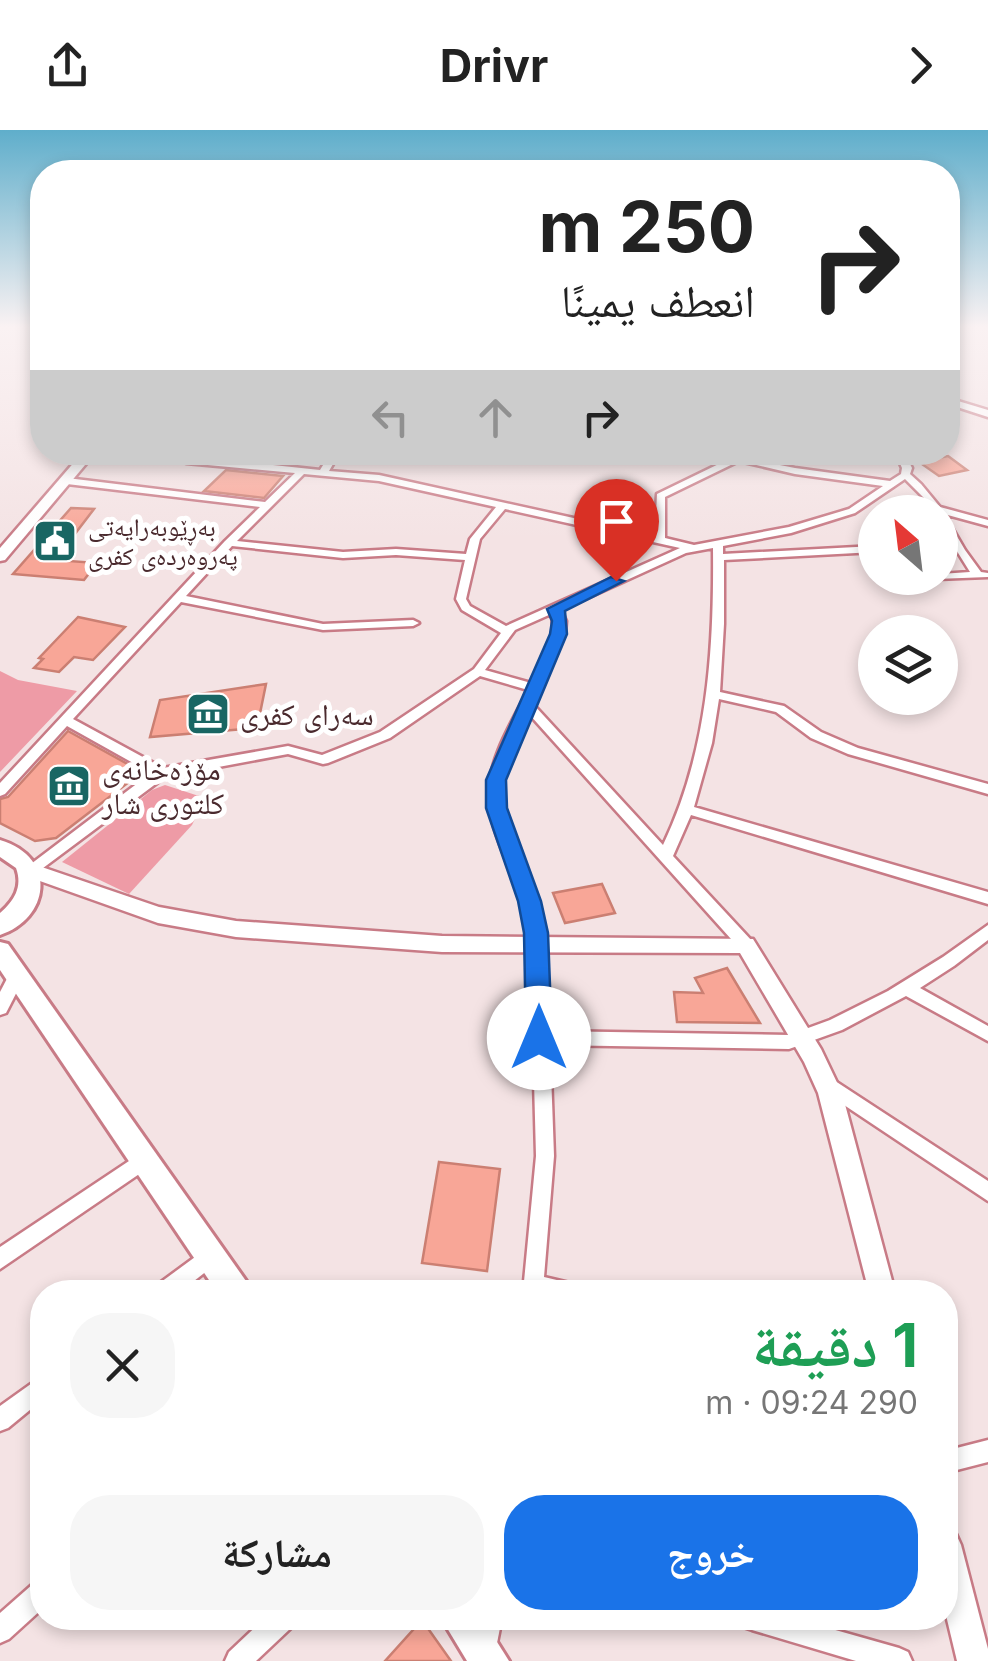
<!DOCTYPE html>
<html lang="ar">
<meta charset="utf-8">
<style>
body{margin:0;font-family:Inter,"Noto Naskh Arabic",sans-serif;background:#f6f6f6;color:#222;direction:rtl;height:100vh;display:flex;flex-direction:column;font-size:38px;white-space:nowrap}
*{box-sizing:border-box;margin:0}
p{font-size:32px;color:#767676}
.icon{flex:none;width:55px;height:55px;fill:none;stroke:currentColor;stroke-width:2;stroke-linecap:round;stroke-linejoin:round}
.map{position:relative;flex:1;overflow:hidden;direction:ltr}
.details{position:absolute;left:30px;top:1150px;width:928px;height:350px;display:flex;flex-direction:column;background:#fff;border-radius:40px;box-shadow:0 5px 15px #0003;direction:rtl}
.details>*{flex:none}
.top-card{position:absolute;left:30px;top:30px;width:930px;height:305px;border-radius:40px;box-shadow:0 5px 15px #0003;direction:rtl;background:#fff;color:#222;overflow:hidden}
.needle{width:65px;rotate:332deg}
.controls{position:absolute;left:858px;top:365px;display:grid;gap:20px}
.controls a{display:grid;place-items:center;width:100px;height:100px;border-radius:50%;background:#fff;box-shadow:0 5px 15px #0003;font-size:50px}
.pin{position:absolute;display:grid;place-items:center;width:85px;height:85px;color:#fff;margin:-102px -42px;border-radius:50% 50% 50% 0;rotate:-45deg;box-shadow:0 0 10px #0007}
.pin .icon{rotate:45deg}
.me{position:absolute;width:110px;margin:-55px;rotate:0deg;stroke-linejoin:round;filter:drop-shadow(0 0 8px #0008)}
.turn{display:flex;align-items:center;gap:35px;height:210px;padding:0 40px;font-size:45px}
.turn .icon{width:130px;height:130px;stroke-width:2.5}
.turn b{display:block;font-size:70px;line-height:85px}
.lanes{display:flex;align-items:center;height:95px;padding:0 40px;background:#0003;justify-content:center;gap:50px;direction:ltr}
.lanes .off{opacity:.35}
.round{display:grid;place-items:center;flex:none;width:105px;height:105px;border-radius:40px;background:#f6f6f6}
.overview{display:flex;align-items:center;justify-content:space-between;height:170px;padding:0 40px}
h1{font-size:60px;font-weight:700;line-height:75px;color:#1e9e55}
.action{display:flex;gap:20px;margin-top:auto;padding:20px 40px}
.action a{flex:1;height:115px;border-radius:40px;background:#1a73e8;color:#fff;font-size:40px;font-weight:700;line-height:115px;text-align:center}
.action a+a{background:#f6f6f6;color:#222}
header{display:flex;justify-content:space-between;align-items:center;height:130px;padding:0 40px;background:#fff;font-size:45px;font-weight:700}
.map>svg:first-child{display:block}
.green{fill:#ee9ba6}
.building{fill:#f8a697;stroke:#cb7f72;stroke-width:2.5}
.lines{fill:none;stroke-linecap:round;stroke-linejoin:round}
.minor-casing{stroke:#c87b86;stroke-width:5}
.tertiary-casing{stroke:#c87b86;stroke-width:5}
.secondary-casing{stroke:#c87b86;stroke-width:6}
.minor{fill:#fff;fill-rule:evenodd}
.tertiary{fill:#fff;fill-rule:evenodd}
.secondary{fill:#fff;fill-rule:evenodd}
.route{fill:#1a73e8;stroke:#114b97;stroke-width:2.5}
.labels{text-anchor:middle;dominant-baseline:central;stroke-width:10;stroke-linejoin:round;paint-order:stroke}
.far-poi-label{font-size:25px;fill:#4a2a2e;stroke:#fff;text-anchor:start}
.poi-label{font-size:30px;fill:#4a2a2e;stroke:#fff;text-anchor:start}
</style>
<header><svg class="icon" aria-label="forward" viewBox="0 0 24 24"><path d="M9 5l7 7-7 7"/></svg>Drivr<svg class="icon" aria-label="share" viewBox="0 0 24 24"><path d="M12 15V3M7 8l5-5 5 5M5 13v7h14v-7"/></svg></header>
<div class="map">
<svg width="988" height="1531" viewBox="0 0 988 1531">
<rect width="100%" height="100%" fill="#f4e3e4"/>
<g class="green">
<polygon points="0,541 18,550 77,561 0,642"/>
<polygon points="165,655 205,668 192,695 129,764 62,732 152,660"/>
</g>
<g class="building">
<polygon points="948,326 967,340 939,346 919,332"/>
<polygon points="226,340 283,346 264,368 204,361"/>
<polygon points="634,377 646,393 625,396 606,391 599,381"/>
<polygon points="71,378 94,379 55,430 97,433 84,450 13,444"/>
<polygon points="78,487 125,497 93,530 74,527 59,542 34,538 43,529 39,528"/>
<polygon points="266,554 257,598 150,607 160,570"/>
<polygon points="68,601 142,642 56,708 35,711 0,693 0,669 8,667"/>
<polygon points="602,754 615,783 565,793 553,763"/>
<polygon points="727,838 760,893 677,892 674,862 703,863 695,848"/>
<polygon points="439,1032 500,1039 487,1141 422,1133"/>
<polygon points="422,1490 451,1531 385,1531"/>
</g>
<g class="lines">
<defs>
<g id="minor">
<path d="M153,322L320,340L331,322H340L329,341L379,345L655,406L657,364L729,329V325L795,338L890,351L901,344L902,338L895,322H904L912,338L910,344L921,354L940,377L988,390V396L944,384L965,420L981,442L988,443V447L936,449L935,448H940V444L970,442L940,394V382H934L925,369L905,349L855,383L791,403L723,416V424L875,416V422L724,430V494L720,562L784,576L821,602L858,618L988,654V664L848,624L811,608L776,582L719,569L712,613L694,677L988,762V774L691,685L673,726L752,811L754,815L752,819H740L529,584C518,609 500,637 502,665C504,701 526,735 536,769C549,812 548,857 549,901L789,905L830,890L888,861L943,827L988,795V810L954,836L920,858L988,896V911L906,866L842,900L789,919L550,915L554,1026L544,1147L578,1155L581,1162H523L536,1026L533,913L531,908L533,904C531,860 533,815 522,772C512,737 487,698 489,661C490,626 513,591 528,560L480,546L390,608L328,633L323,634L288,624L165,647L35,744L30,745L23,740L151,643L67,596L5,664L0,666V653L225,411L260,377L67,354L62,351L67,348L265,372L295,343L186,333ZM739,331L795,344L883,356L849,379L789,397L694,415L665,408V367ZM304,344L379,351L496,377L470,409L466,424L396,419L343,422L237,411ZM505,379L680,418L506,496L470,476L466,469L480,409ZM232,416L343,428L396,425L465,430L456,469L462,480L501,503L474,539L380,602L322,625L288,616L163,638L73,589L181,472L323,500L413,496L419,493L413,490L323,494L186,466ZM713,418C714,520 708,621 663,715L533,574L565,504L566,491L561,480L686,423ZM551,484C559,507 540,532 531,553L485,540L515,500Z"/>
<polygon points="17,839 23,841 25,846 6,883 0,885 0,862 11,841"/>
<polygon points="829,947 988,1051 988,1071 823,961 820,955 823,949"/>
<polygon points="144,1021 151,1024 153,1030 151,1036 0,1139 0,1117"/>
<polygon points="210,1116 217,1119 220,1126 217,1133 180,1162 154,1162 157,1155"/>
<polygon points="42,1246 42,1270 8,1298 0,1301 0,1276"/>
<polygon points="988,1310 988,1332 945,1343 945,1321"/>
<polygon points="42,1451 42,1479 9,1509 0,1513 0,1483 33,1454"/>
<polygon points="265,1488 295,1488 292,1497 256,1531 225,1531 229,1522"/>
<polygon points="478,1488 502,1488 495,1523 486,1527 477,1523 473,1514"/>
<polygon points="740,1488 793,1488 899,1518 908,1522 912,1531 856,1531 752,1500 743,1497"/>
</g>
<g id="tertiary">
<polygon points="948,268 988,280 988,287 948,274"/>
<polygon points="83,322 96,322 5,430 0,431 0,418"/>
<polygon points="30,733 159,777 236,791 442,806 753,809 821,919 842,963 895,1162 869,1162 818,963 804,932 740,823 442,822 236,807 158,793 23,745 20,740 23,735"/>
<polygon points="945,1399 956,1404 961,1415 988,1519 988,1531 957,1531 945,1481"/>
</g>
<g id="secondary">
<path d="M0,710C59,728 49,789 0,805V783C14,771 23,757 16,738L0,727Z"/>
<polygon points="0,812 8,814 246,1151 250,1162 217,1162 0,840"/>
<polygon points="441,1488 482,1488 509,1531 467,1531"/>
</g>
</defs>
<use href="#minor" class="minor-casing"/>
<use href="#tertiary" class="tertiary-casing"/>
<use href="#secondary" class="secondary-casing"/>
<use href="#minor" class="minor"/>
<use href="#tertiary" class="tertiary"/>
<use href="#secondary" class="secondary"/>
</g>
<linearGradient id="sky" x2="0" y2="1"><stop stop-color="#5faecb"/><stop offset="0.48" stop-color="#faf2f3"/><stop offset="1" stop-color="#faf2f3" stop-opacity="0"/></linearGradient>
<rect width="988" height="410" fill="url(#sky)"/>
<polygon class="route" points="611,447 624,451 565,481 567,504 506,650 507,678 541,771 548,803 552,908 548,916 539,919 530,916 526,908 524,803 518,771 486,678 486,650 550,504 552,491 547,479"/>
<defs>
<symbol id="civic-square" viewBox="-11 -11 22 22"><rect x="-9" y="-9" width="18" height="18" rx="4" fill="#196663" stroke="#fff"/><path d="M-.6-6.5H3V-4.5H.6V-3L4-1V1h2V6H-6V1h2V-1L-.6-3ZM-1.2 2.5V6h2.4V2.5Z" fill="#fff"/></symbol>
<symbol id="museum-square" viewBox="-11 -11 22 22"><rect x="-9" y="-9" width="18" height="18" rx="4" fill="#196663" stroke="#fff"/><path d="M0-6L6-3V-2H-6V-3ZM-5-1h2V3h-2ZM-1-1h2V3h-2ZM3-1h2V3H3ZM-6 4H6V6H-6Z" fill="#fff"/></symbol>
</defs>
<g fill-rule="evenodd">
<use href="#civic-square" x="30" y="386" width="50" height="50"/>
<use href="#museum-square" x="183" y="559" width="50" height="50"/>
<use href="#museum-square" x="44" y="631" width="50" height="50"/>
</g>
<g class="labels">
<g class="far-poi-label">
<text x="88" y="397">بەڕێوبەرایەتی<tspan x="88" dy="29">پەروەردەی کفری</tspan></text>
</g>
<g class="poi-label">
<text x="240" y="584">سەرای کفری</text>
<text x="102" y="639">مۆزەخانەی<tspan x="102" dy="34">کلتوری شار</tspan></text>
</g>
</g>
</svg>
<div class="controls">
<a><svg class="needle" viewBox="-14 -14 28 28"><path d="M0-13l5 13h-10z" fill="#e53935"/><path d="M0 13l5-13h-10z" fill="#767676"/></svg></a>
<a><svg class="icon" aria-label="layers" viewBox="0 0 24 24"><path d="M12 4l9 5-9 5-9-5zM3 14l9 5 9-5"/></svg></a>
</div>
<div class="pin" style="left:616px;top:451px;background:#d93025"><svg class="icon" aria-label="arrive" viewBox="0 0 24 24"><path d="M6 21V4h12l-3 4 3 4H6"/></svg></div>
<svg class="me" style="left:539px;top:908px" viewBox="-20 -20 40 40"><circle r="19" fill="#fff"/><path d="M0-13L10 11 0 6-10 11z" fill="#1a73e8"/></svg>
<div class="top-card">
<div class="turn"><svg class="icon" aria-label="right" viewBox="0 0 24 24"><path d="M7 20v-9h11M14 6l5 5-5 5"/></svg><div><b>250 m</b>انعطف يمينًا</div></div>
<div class="lanes"><svg class="icon off" aria-label="left" viewBox="0 0 24 24"><path d="M17 20v-9H6M10 6l-5 5 5 5"/></svg><svg class="icon off" aria-label="ahead" viewBox="0 0 24 24"><path d="M12 20V5M6 11l6-6 6 6"/></svg><svg class="icon" aria-label="right" viewBox="0 0 24 24"><path d="M7 20v-9h11M14 6l5 5-5 5"/></svg></div>
</div>
<section class="details">
<div class="overview"><div><h1>1 دقيقة</h1><p>290 m · 09:24</p></div><a class="round"><svg class="icon" aria-label="close" viewBox="0 0 24 24"><path d="M6 6l12 12M18 6L6 18"/></svg></a></div>
<div class="action"><a>خروج</a><a>مشاركة</a></div>
</section>
</div>
